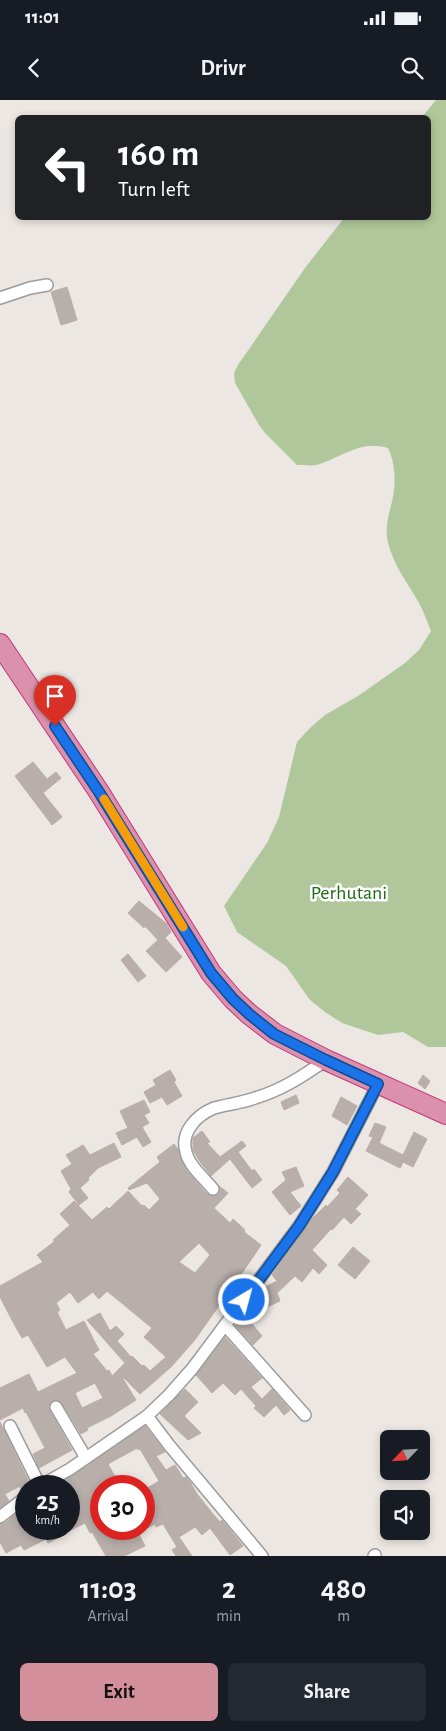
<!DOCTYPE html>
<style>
body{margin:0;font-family:"Alegreya Sans",sans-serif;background:#242831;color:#f1f3f6;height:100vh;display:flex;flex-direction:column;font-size:19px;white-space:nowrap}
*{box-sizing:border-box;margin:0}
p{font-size:16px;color:#9ea1a6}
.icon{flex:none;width:28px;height:28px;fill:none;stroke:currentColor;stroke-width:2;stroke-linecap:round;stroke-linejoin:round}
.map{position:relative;height:1456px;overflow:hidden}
.sheet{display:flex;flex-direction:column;background:#171b24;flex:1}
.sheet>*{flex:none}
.hud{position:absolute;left:15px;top:15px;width:416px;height:105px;border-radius:8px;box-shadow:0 2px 8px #0003;background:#202124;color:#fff;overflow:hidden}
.needle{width:32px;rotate:245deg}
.fabs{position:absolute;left:380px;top:1330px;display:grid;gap:10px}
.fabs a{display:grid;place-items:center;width:50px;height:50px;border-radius:8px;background:#171b24;box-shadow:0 2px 8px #0003;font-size:25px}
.speed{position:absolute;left:15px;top:1375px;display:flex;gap:10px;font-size:25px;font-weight:700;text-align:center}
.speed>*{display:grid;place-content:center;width:65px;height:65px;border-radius:50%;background:#171b24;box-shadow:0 2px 8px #0003;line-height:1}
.speed small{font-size:12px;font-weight:400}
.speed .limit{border:8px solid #d22;background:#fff;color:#111}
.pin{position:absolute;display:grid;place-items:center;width:42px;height:42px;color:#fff;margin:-51px -21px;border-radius:50% 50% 50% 0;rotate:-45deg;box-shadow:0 0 5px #0007}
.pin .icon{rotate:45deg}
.me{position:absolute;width:55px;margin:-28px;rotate:37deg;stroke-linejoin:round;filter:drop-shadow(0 0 4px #0008)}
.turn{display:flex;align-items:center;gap:18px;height:105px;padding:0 20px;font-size:22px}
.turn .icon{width:65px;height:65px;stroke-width:2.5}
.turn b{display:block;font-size:35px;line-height:42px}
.eta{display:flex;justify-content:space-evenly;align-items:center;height:85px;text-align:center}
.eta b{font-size:30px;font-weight:600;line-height:35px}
.action{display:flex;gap:10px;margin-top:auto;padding:10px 20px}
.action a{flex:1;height:58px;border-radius:8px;background:#d48f9c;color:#111;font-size:20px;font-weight:600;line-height:58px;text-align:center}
.action a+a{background:#242831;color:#f1f3f6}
.status{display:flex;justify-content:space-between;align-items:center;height:35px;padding:0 25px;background:#171b24;direction:ltr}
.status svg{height:14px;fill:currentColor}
header{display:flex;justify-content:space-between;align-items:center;height:65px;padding:0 20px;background:#171b24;font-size:22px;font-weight:600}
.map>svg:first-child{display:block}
.forest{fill:#afc79b}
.building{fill:#b8afab;stroke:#bbaca6;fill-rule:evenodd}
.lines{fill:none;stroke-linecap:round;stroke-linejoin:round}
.street-casing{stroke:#9c9c9c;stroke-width:14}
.highway-casing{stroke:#c2367d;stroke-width:22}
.street{stroke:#fff;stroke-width:11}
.highway{stroke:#db91ab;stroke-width:20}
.route-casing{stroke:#114b97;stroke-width:12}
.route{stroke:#1a73e8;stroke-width:9}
.slow{stroke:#f59e0b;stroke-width:9}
.labels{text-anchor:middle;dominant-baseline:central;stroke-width:5;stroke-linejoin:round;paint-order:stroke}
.park-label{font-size:20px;fill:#1e6c17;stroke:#fff}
</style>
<div class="status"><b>11:01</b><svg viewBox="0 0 49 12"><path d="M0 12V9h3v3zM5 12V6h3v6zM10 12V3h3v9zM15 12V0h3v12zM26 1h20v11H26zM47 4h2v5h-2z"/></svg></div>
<header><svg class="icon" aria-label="back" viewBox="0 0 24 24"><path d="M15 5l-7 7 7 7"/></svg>Drivr<svg class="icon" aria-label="search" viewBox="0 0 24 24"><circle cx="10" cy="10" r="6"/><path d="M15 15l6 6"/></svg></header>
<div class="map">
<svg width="446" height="1456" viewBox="0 0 446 1456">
<rect width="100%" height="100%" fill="#ece7e2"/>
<path class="forest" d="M436,0H446V947H428L403,932L378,935L342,923L325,912L310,900L286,866L237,832L224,806L267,743L279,717L297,642L311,627L325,615L358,596L405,563L419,550L431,531C427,522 424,512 419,503C408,483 393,465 388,442C384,426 390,412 393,397C396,381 395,362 388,348C361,339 341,358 316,365C311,366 303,365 297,365L265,333L259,325L235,283L234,273L238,265L305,168L344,118H429V18L422,17Z"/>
<g class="building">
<polygon points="67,187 77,220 61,225 51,192"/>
<polygon points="33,662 47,679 56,672 61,678 43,693 62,717 52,725 15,676"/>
<polygon points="139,801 167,824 171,832 165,838 182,857 166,872 146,851 158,840 145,826 144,828 128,813"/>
<polygon points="128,854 146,876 138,882 121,860"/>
<polygon points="170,970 176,980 174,982 182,996 167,1005 162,997 150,1003 144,992 156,985 153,980"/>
<polygon points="423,975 430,981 425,989 418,983"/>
<polygon points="296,995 299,1003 284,1010 281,1002"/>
<polygon points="341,997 357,1006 347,1025 332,1016"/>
<polygon points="144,1000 150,1012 144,1015 149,1023 142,1027 151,1042 143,1047 137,1037 122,1045 116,1033 128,1028 120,1011"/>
<polygon points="375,1023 386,1027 379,1043 403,1055 414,1032 427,1039 413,1067 403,1062 400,1068 366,1051 373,1037 369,1036"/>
<polygon points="202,1031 210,1042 207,1043 220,1057 242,1041 246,1046 238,1052 252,1071 254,1069 262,1080 252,1088 230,1059 211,1076 200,1062 193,1050 193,1038"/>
<polygon points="114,1043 121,1057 98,1068 88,1078 89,1080 80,1088 88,1098 79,1105 69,1092 71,1089 61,1071 72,1064 66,1055 83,1045 90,1055"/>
<path d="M174,1044L178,1049L181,1060L187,1071L207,1094L211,1096L218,1095L220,1091L219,1086L228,1093L214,1108L230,1123L233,1119L245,1130L244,1132L261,1145L238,1179L237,1178L227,1192L228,1193L194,1241L171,1267L140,1294L124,1278L123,1279L136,1300L111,1316L87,1328L88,1330L81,1334L62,1303L56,1300L52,1301L49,1307L50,1311L72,1350L39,1368L33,1354L45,1348L26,1312L25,1313L23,1308L0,1320V1288L29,1274L38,1292L77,1273L65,1257L47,1267L28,1235L22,1238L13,1222L0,1197V1186L43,1162L37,1155L55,1141L53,1140L70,1125L60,1114L74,1101L92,1120L107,1107L109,1109L128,1091L142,1106L144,1105L149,1110L160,1099L147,1083L129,1090L128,1088L160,1062L157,1057ZM199,1143L210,1155L195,1173L179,1162ZM107,1191L152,1228L144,1237L166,1257L150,1271L144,1265L142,1266L132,1256L131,1257L117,1241L124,1234L116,1226L110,1231L100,1213L87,1220L125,1263L112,1276L109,1270L107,1271L93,1254L99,1250L84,1221L66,1230L57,1212L60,1210L56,1203L70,1192L78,1203L93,1192L99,1199ZM95,1283L103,1298L82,1308L75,1293Z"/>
<polygon points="296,1067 304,1086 290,1092 301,1106 290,1115 272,1092 286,1080 282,1072"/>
<polygon points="348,1077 368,1095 355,1109 361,1114 351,1124 344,1117 332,1130 331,1129 312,1150 327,1165 319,1174 313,1168 302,1182 295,1176 277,1193 280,1201 265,1208 258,1194 261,1189 277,1181 272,1175 314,1117 326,1105 327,1107 340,1093 337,1090"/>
<polygon points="353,1147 370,1161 355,1179 338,1165"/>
<polygon points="243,1213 262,1236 253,1245 235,1225"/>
<polygon points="225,1237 262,1278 251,1287 262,1299 272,1289 290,1310 284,1315 276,1305 264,1317 254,1308 256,1306 241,1289 235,1295 223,1283 212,1293 196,1275"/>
<polygon points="185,1289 198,1302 184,1316 201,1333 188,1340 160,1314"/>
<polygon points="0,1322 29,1382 26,1383 26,1390 22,1391 20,1386 5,1394 9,1401 0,1408"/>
<polygon points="145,1326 165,1352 156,1356 166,1370 175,1365 183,1378 186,1377 190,1382 197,1394 213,1414 220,1422 222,1420 243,1446 230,1455 210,1428 202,1435 195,1427 179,1437 192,1456 176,1456 172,1450 177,1447 163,1424 156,1427 155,1424 144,1430 144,1390 159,1381 140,1349 138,1350 137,1348 108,1364 120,1386 101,1386 101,1429 136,1429 145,1446 124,1456 106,1456 92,1432 90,1433 85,1423 69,1431 69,1418 77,1414 69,1397 69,1386 63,1386 61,1383"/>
<polygon points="26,1406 26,1429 61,1429 64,1435 48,1443 46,1439 24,1450 21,1445 6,1453 0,1442 0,1424 5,1423"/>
</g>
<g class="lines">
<defs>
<g id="street">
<polyline points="0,198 30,188 47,185"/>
<path d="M213,1089C204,1078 189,1066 186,1052C180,1032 197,1015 214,1008C228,1004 242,1003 255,998C282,990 303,976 326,960"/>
<polyline points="225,1225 305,1315"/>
<polyline points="56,1307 86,1358"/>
<polyline points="147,1316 169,1345 262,1456"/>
<polyline points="10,1326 40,1386"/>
<polyline points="40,1386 70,1369 147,1316 169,1295 192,1269 299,1126 333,1072 378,984"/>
<polyline points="0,1417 26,1397"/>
<polyline points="374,1456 375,1455"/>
</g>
<polyline id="highway" points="0,544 99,692 211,873 233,899 249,914 275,934 326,960 446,1014"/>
</defs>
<use href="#street" class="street-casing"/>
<use href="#highway" class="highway-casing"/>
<use href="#street" class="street"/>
<use href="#highway" class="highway"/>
</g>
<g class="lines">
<defs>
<polyline id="route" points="55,626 99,692 211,873 233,899 249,914 274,934 326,960 378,984 333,1072 299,1126 244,1200"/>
</defs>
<use href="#route" class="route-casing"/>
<use href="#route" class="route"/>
<polyline class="slow" points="104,699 183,827"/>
</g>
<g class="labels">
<g class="park-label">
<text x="349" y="793">Perhutani</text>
</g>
</g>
</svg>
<div class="fabs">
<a><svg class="needle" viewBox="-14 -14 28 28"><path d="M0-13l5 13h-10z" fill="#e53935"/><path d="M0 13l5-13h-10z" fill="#9ea1a6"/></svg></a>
<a><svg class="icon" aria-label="sound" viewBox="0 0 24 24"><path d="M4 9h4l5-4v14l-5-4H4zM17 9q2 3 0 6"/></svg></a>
</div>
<div class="speed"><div>25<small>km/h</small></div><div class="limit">30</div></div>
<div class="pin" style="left:55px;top:626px;background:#d93025"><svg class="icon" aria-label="arrive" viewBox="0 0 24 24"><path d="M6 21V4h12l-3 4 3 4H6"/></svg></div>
<svg class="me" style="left:244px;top:1200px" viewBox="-20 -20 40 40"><circle r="17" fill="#1a73e8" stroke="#fff" stroke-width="3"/><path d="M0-11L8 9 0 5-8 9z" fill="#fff"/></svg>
<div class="hud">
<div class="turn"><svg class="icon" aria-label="left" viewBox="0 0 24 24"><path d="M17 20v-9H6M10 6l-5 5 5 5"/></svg><div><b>160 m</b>Turn left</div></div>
</div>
</div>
<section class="sheet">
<div class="eta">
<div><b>11:03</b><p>Arrival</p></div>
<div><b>2</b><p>min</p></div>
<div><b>480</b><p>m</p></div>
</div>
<div class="action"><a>Exit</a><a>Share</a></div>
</section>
